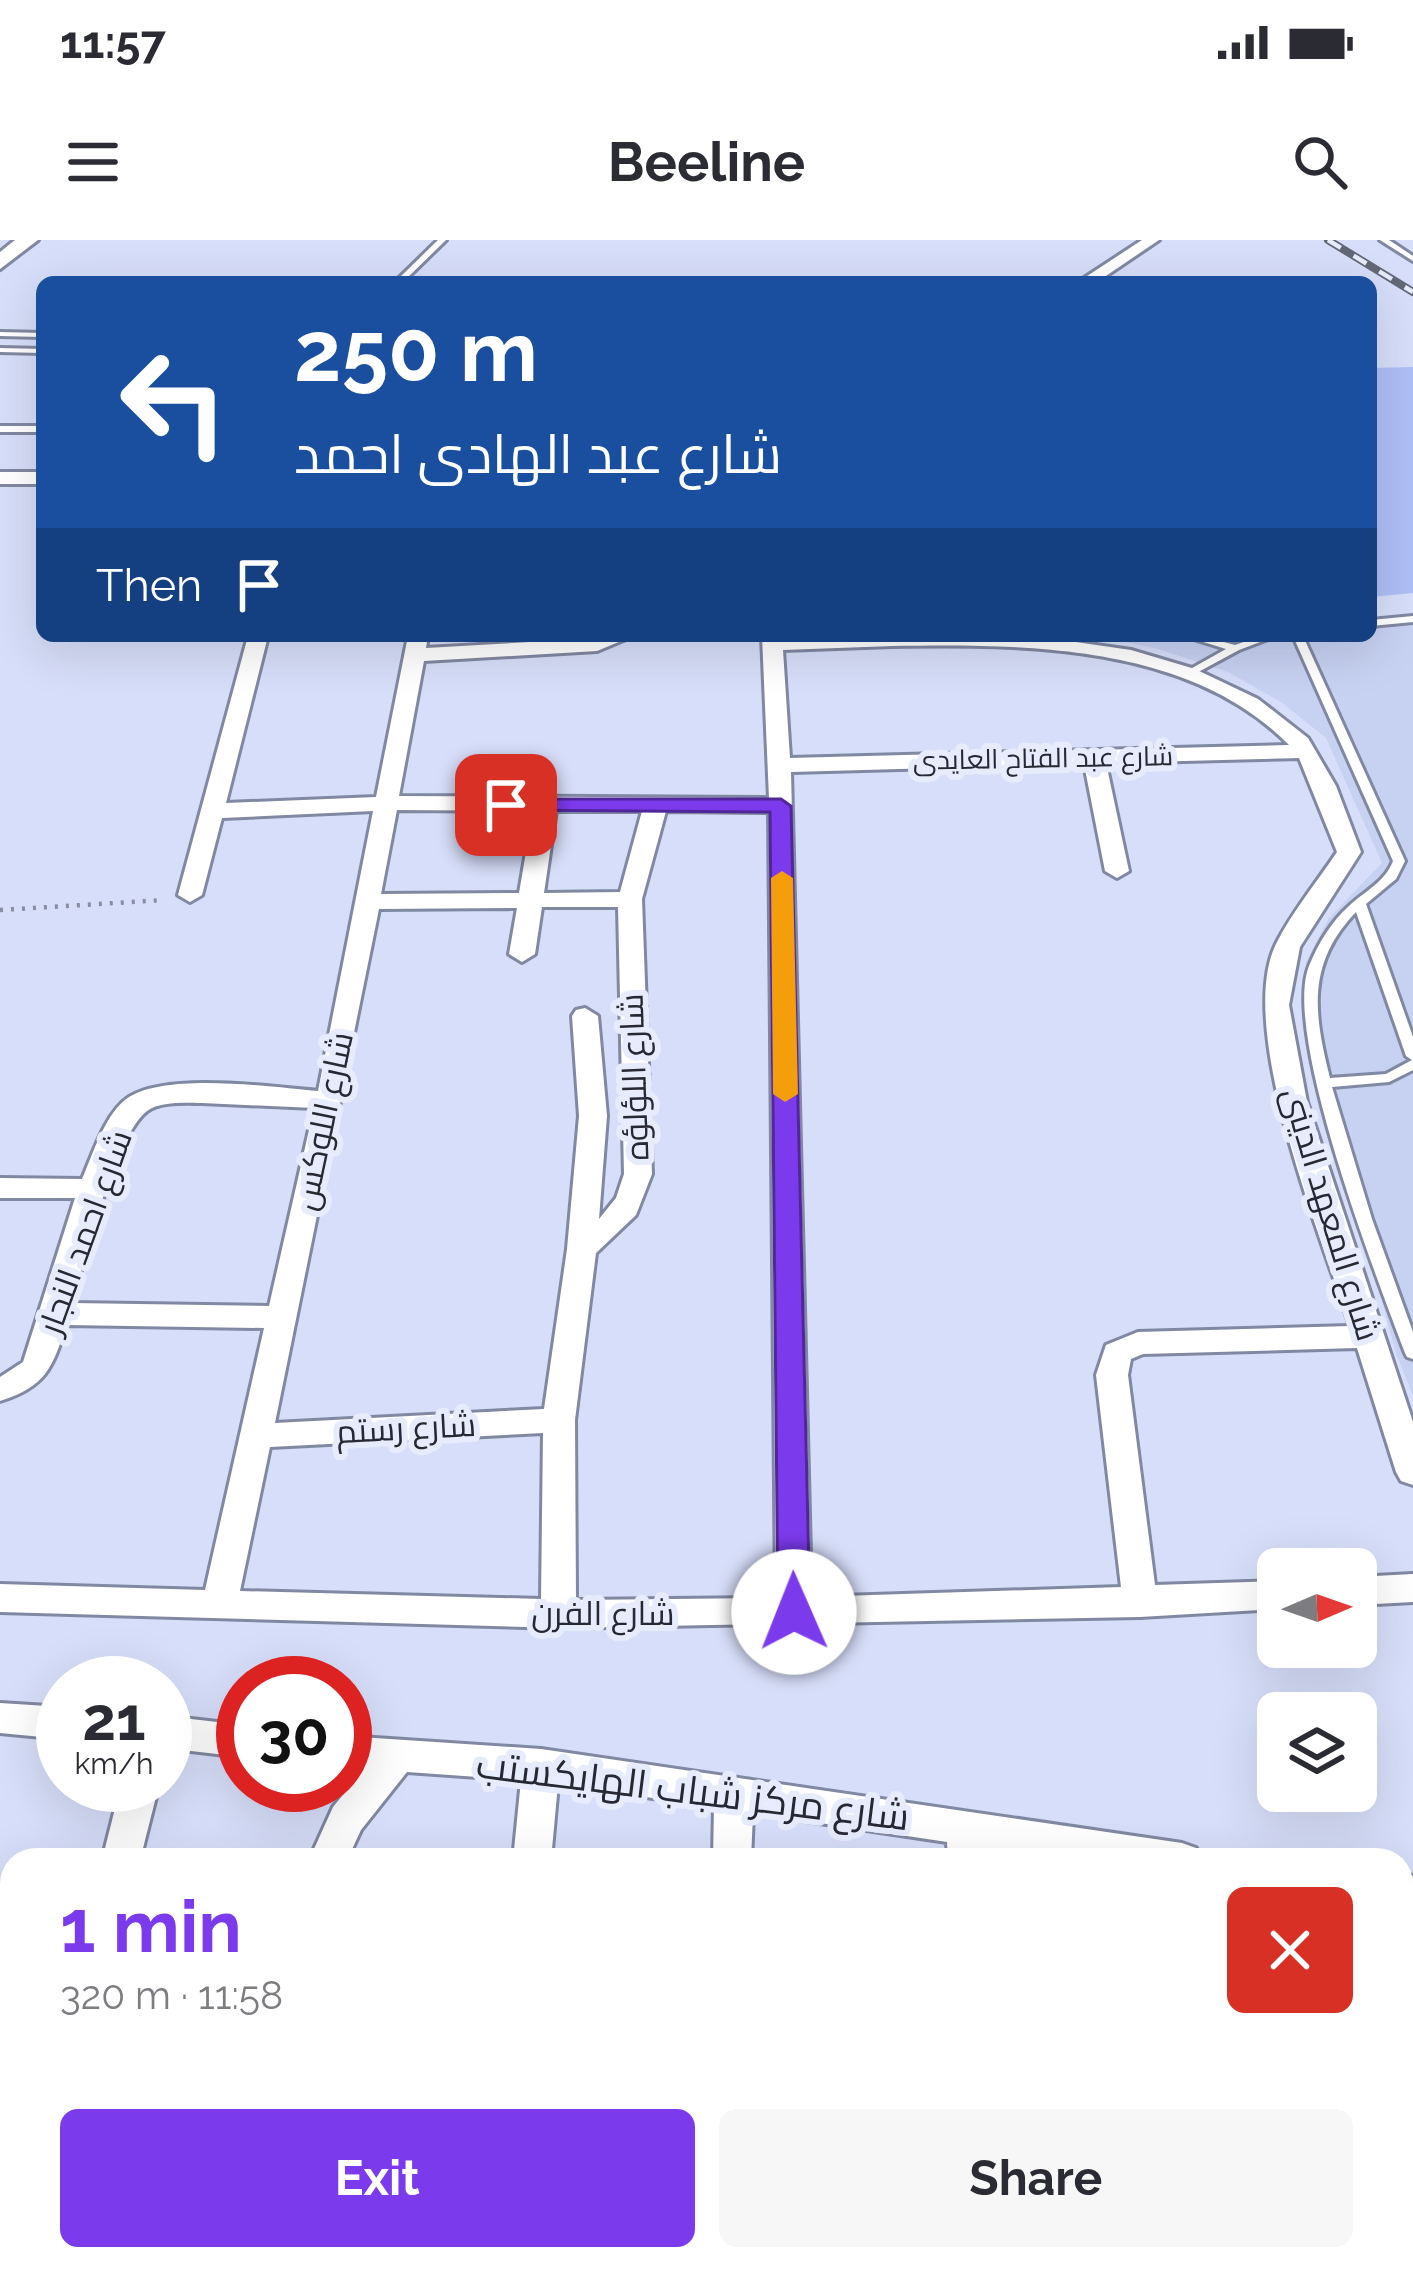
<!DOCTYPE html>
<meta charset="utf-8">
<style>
body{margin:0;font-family:Raleway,Cairo,sans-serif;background:#f7f7f7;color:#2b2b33;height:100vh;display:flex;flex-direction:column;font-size:45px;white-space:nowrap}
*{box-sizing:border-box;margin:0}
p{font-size:39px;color:#7c7c81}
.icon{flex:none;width:66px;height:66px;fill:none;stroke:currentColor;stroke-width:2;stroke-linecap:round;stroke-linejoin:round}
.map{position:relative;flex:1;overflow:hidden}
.panel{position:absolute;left:0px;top:1608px;width:1413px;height:423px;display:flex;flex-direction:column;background:#fff;border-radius:36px 36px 0 0;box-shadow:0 12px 48px #0002}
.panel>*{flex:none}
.hud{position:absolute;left:36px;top:36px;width:1341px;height:366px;border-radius:18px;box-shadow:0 12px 48px #0002;background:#1a4fa0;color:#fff;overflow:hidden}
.needle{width:78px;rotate:88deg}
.tools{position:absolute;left:1257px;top:1308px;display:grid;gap:24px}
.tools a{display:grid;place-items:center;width:120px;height:120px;border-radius:18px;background:#fff;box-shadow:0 12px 48px #0002;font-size:60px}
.speed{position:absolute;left:36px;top:1416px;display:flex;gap:24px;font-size:60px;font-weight:700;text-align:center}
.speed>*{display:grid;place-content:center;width:156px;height:156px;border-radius:50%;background:#fff;box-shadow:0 12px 48px #0002;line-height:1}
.speed small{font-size:30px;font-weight:400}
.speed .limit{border:18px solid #d22;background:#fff;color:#111}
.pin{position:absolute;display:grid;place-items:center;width:102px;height:102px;color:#fff;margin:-51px;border-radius:24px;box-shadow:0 6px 18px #0006}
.me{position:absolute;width:132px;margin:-66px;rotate:359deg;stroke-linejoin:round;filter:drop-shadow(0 0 9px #0008)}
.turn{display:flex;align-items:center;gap:42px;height:252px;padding:0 60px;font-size:54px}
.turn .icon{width:156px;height:156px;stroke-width:2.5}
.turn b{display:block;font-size:84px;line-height:102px}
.then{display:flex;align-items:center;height:114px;padding:0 60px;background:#0003;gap:24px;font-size:45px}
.round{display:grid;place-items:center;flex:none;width:126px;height:126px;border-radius:18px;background:#f7f7f7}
.summary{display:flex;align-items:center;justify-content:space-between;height:204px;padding:0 60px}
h1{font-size:72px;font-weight:700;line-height:90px;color:#7c3aed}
.action{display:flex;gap:24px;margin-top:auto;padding:24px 60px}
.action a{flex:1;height:138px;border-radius:18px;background:#7c3aed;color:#fff;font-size:48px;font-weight:700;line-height:138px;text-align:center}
.action a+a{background:#f7f7f7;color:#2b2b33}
.status{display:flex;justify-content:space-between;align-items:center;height:84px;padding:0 60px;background:#fff;direction:ltr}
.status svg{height:33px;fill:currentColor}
header{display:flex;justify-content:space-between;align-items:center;height:156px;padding:0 60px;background:#fff;font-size:54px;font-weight:700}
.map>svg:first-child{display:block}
.built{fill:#c7d1f1}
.green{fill:#aebef6}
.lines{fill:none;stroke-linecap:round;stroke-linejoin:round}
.service-casing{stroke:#8188a1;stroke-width:6}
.minor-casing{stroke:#8188a1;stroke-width:6}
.secondary-casing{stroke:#8188a1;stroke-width:6}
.path{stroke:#888da1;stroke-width:4.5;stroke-dasharray:3 8;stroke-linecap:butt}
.service{fill:#fff;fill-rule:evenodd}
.minor{fill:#fff;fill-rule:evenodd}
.secondary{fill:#fff;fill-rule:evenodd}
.rail-casing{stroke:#636877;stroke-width:8}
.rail{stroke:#e7ecfc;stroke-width:4.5;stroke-dasharray:15;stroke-linecap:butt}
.route{fill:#7c3aed;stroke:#51269a;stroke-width:3}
.slow{fill:#f59e0b}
.labels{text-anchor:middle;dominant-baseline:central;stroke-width:12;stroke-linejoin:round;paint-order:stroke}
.far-street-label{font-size:27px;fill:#262933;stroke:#e7ecfc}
.street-label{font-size:33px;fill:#262933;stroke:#e7ecfc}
.near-street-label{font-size:39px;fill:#262933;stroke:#e7ecfc}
</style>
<div class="status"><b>11:57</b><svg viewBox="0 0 49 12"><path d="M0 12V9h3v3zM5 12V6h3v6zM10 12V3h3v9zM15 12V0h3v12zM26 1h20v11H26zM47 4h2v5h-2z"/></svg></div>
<header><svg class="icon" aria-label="menu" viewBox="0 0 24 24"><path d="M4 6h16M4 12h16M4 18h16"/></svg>Beeline<svg class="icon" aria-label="search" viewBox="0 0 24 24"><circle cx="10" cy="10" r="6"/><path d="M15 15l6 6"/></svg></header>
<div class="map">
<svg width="1413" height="2029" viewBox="0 0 1413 2029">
<rect width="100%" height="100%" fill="#d7def9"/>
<polygon class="built" points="1413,375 1413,1156 1396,1113 1305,777 1306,722 1329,678 1382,623 1326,498 1281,462 1228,432 1158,409 1097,396 1371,396 1371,379"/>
<polygon class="green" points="1413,127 1413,353 1371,357 1371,128"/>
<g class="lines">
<defs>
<g id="service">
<polygon points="438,0 446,0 403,42 395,42"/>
<polygon points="1380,0 1389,0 1413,16 1413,21"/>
<polygon points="0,92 42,93 42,97 0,96"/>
<polygon points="0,108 42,109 42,113 0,112"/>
<rect x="0" y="186" width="42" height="6"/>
<polygon points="1413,376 1413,382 1371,386 1371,380"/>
<polygon points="1184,396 1201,396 1235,405 1261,396 1276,396 1239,410 1189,437 1185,436 1185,432 1226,409"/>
<path d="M1293,396H1303L1405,621L1396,639L1366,664L1413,797V830L1389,842L1332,847L1372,979L1413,1092V1119L1407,1117L1405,1113C1377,1039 1282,794 1309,726C1318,704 1331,682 1349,666C1365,651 1385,642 1393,621ZM1356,672L1406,816L1412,820L1386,834L1330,838C1314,774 1306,724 1356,672Z"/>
</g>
<g id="minor">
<polygon points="1142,0 1159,0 1097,42 1078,42"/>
<rect x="0" y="232" width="42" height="12"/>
<path d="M248,396H268L226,563L376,557L408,396H428L426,408L633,396L597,411L424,421L399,556L769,558L762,396H1034L1131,410L1195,429L1258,459L1308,498L1336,546L1361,612L1300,707L1289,765L1307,862L1413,1182V1245L1401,1241L1396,1232L1357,1108L1143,1114L1131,1119L1128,1135L1155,1345L1278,1341V1369L1140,1377L558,1388L0,1372V1344L205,1350L264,1088L66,1085C53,1128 45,1147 0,1161V1137L23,1122L75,958H0V938L82,939C93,914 105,873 129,857C169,832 271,847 318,851L373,571L222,578L202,655L190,662L178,655ZM892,406C1024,404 1189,403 1289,505L790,518L783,410ZM1299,518L1337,612C1317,642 1292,672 1276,704C1235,788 1322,998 1350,1086L1138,1092L1106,1105L1096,1135L1121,1347L811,1357L791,532L1084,524L1105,631L1117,638L1129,631L1106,523ZM397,570L533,571L519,653L381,654ZM556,571H642L620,652L544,653ZM666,571L769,572L776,1358L576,1360L575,1180L596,1013L636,975L652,934L642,659ZM542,667H618L624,934L616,958L599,979L607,876L598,776L585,768L576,770L572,776L579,876L567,1009L544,1169L275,1183L379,669L517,668L509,714L522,722L535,714ZM202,863L314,868L269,1066L72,1063C84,1022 115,895 147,871C161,861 186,863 202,863ZM543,1193L541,1359L240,1351L270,1207Z"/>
<polygon points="1413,1334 1413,1362 1356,1365 1356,1337"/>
<polygon points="0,1463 63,1467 63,1499 0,1493"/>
<polygon points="165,1476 243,1485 243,1517 165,1508"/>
<polygon points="345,1496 541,1509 1182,1603 1196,1608 1201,1620 1067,1620 986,1608 986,1620 948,1620 947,1602 753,1573 751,1620 713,1620 714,1567 558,1544 551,1620 513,1620 521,1540 407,1532 361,1590 347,1620 309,1620 333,1567 364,1529 345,1528"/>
<polygon points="121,1545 159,1545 140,1620 102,1620"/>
<polygon points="1401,1634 1413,1636 1413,1672 1401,1670"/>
<polygon points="1401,1846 1413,1851 1413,1952 1401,1947"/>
<polygon points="12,2000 12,2019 43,2019 42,2029 0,2029 5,2003"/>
<polygon points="240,2019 284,2019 283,2029 237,2029"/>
<polygon points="472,2019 516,2019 516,2029 470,2029"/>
<polygon points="698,2019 742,2019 742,2029 696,2029"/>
<polygon points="971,2019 1015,2019 1017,2029 971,2029"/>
<polygon points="1166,2019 1210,2019 1212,2029 1166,2029"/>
</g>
<polygon id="secondary" points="15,0 38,0 0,29 0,12"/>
</defs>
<use href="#service" class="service-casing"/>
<use href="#minor" class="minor-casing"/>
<use href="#secondary" class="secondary-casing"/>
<polyline class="path" points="0,670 164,660"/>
<use href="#service" class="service"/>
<use href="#minor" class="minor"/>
<use href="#secondary" class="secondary"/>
<defs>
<polyline id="rail" points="1328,0 1413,52"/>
</defs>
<use href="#rail" class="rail-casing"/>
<use href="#rail" class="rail"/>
</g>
<polygon class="route" points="506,559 781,559 791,566 810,1372 805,1381 794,1385 782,1381 778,1372 770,572 498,570 498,561"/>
<polygon class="slow" points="782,631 793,638 798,854 785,862 773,854 771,638"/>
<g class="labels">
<g class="far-street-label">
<text transform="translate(1043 518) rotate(-1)">شارع عبد الفتاح العايدى</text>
</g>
<g class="street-label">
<text transform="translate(634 837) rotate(-92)">شارع اللؤلؤه</text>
<text transform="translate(323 881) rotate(-78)">شارع اللوكس</text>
<text transform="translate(1331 974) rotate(73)">شارع المعهد الدينى</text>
<text transform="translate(85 992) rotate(-70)">شارع احمد النجار</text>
<text transform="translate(406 1188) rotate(-3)">شارع رستم</text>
<text x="603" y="1373">شارع الفرن</text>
</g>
<g class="near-street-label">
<text transform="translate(693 1550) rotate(7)">شارع مركز شباب الهايكستب</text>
</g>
</g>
</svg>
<div class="tools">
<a><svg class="needle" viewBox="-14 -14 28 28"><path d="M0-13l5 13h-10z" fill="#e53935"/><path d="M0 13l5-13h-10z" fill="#7c7c81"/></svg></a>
<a><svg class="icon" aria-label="layers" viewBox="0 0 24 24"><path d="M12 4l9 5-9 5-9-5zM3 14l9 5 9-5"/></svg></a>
</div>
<div class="speed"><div>21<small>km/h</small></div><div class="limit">30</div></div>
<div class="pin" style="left:506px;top:565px;background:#d93025"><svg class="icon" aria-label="arrive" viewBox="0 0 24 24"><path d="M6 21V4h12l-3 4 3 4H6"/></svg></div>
<svg class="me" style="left:794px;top:1372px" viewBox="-20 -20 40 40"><circle r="19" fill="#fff"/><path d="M0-13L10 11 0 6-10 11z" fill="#7c3aed"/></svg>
<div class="hud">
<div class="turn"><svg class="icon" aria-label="left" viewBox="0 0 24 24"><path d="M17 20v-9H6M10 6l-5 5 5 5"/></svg><div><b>250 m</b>شارع عبد الهادى احمد</div></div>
<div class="then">Then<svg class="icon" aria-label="arrive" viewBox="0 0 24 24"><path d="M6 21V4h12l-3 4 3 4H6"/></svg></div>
</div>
<section class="panel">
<div class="summary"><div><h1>1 min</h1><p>320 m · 11:58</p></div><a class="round" style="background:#d93025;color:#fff"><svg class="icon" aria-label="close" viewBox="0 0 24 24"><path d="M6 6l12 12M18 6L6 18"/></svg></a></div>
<div class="action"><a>Exit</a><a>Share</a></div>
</section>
</div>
